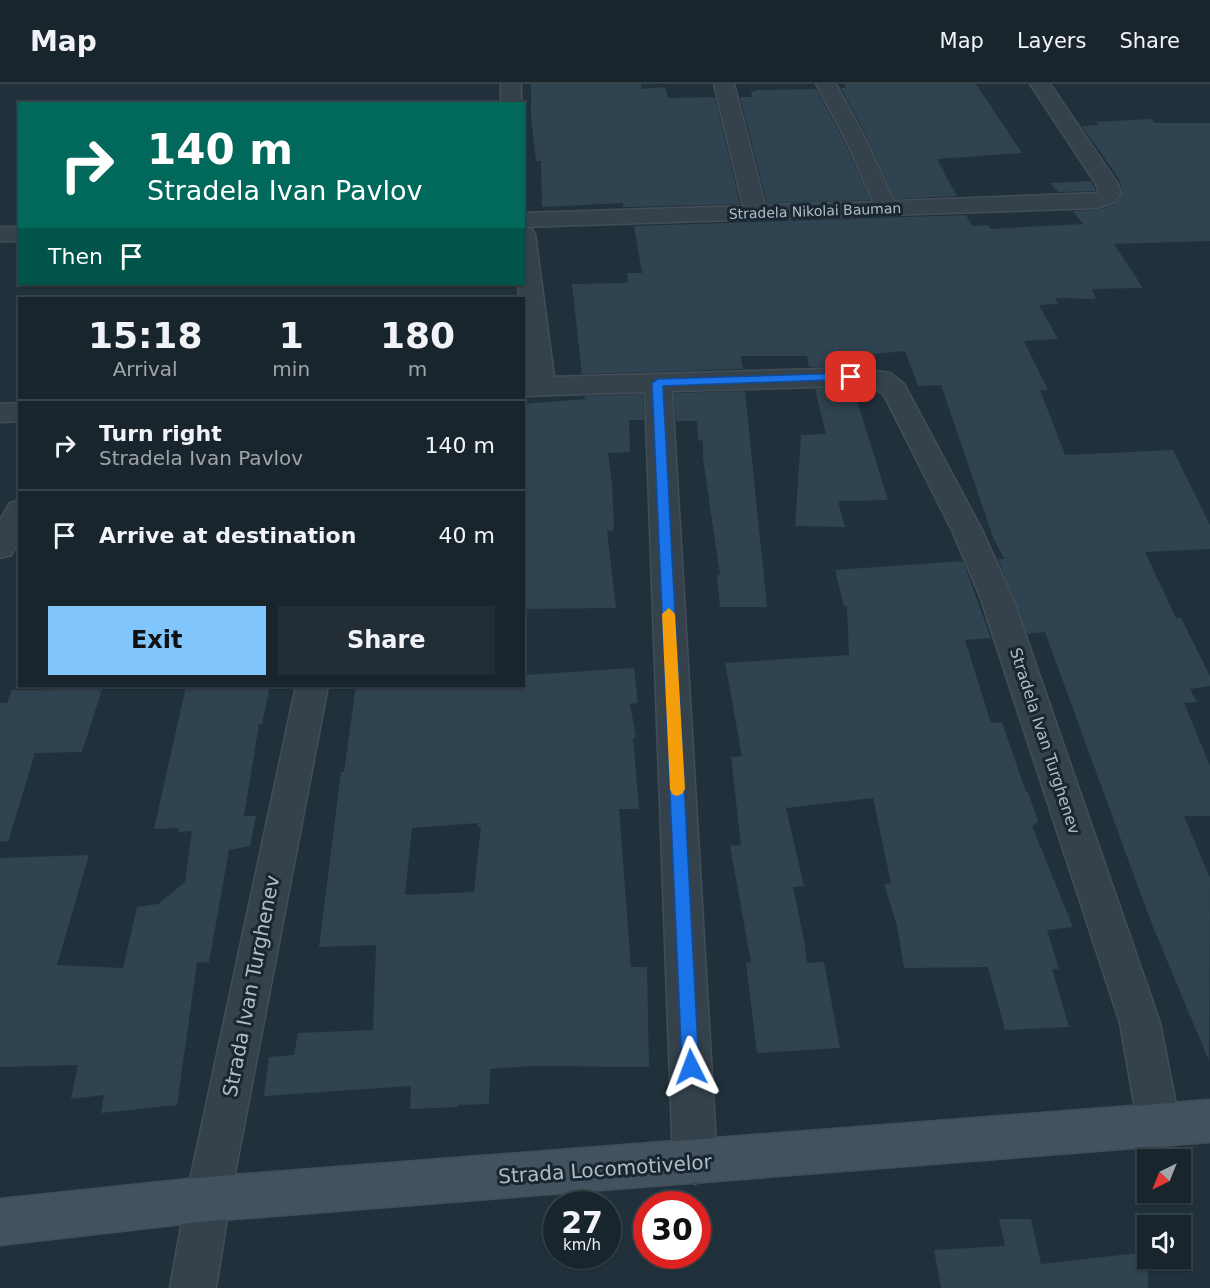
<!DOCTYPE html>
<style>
body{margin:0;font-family:"DejaVu Sans",sans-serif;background:#222d35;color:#f1f3f6;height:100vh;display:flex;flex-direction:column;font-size:22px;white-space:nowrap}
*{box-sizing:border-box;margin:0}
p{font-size:20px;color:#9fa5aa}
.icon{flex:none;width:33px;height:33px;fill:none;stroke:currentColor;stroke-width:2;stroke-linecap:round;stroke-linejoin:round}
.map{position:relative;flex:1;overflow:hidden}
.sheet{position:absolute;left:18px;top:213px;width:507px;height:390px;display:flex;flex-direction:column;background:#19252d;border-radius:0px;box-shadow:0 2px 4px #0004,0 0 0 2px #374249}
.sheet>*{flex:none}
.top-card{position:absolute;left:18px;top:18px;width:507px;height:183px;border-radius:0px;box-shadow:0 2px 4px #0004,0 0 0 2px #374249;background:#00695c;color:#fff;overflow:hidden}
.needle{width:39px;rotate:223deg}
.controls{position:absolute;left:1137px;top:1065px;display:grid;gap:12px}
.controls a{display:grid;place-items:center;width:54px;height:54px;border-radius:0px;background:#19252d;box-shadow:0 2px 4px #0004,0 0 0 2px #374249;font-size:30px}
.speed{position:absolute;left:543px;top:1107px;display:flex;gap:12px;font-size:30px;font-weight:700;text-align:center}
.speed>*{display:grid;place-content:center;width:78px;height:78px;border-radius:50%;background:#19252d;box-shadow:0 2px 4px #0004,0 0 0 2px #374249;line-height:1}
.speed small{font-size:15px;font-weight:400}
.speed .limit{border:9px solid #d22;background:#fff;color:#111}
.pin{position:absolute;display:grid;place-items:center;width:51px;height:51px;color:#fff;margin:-26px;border-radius:12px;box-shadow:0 3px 9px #0006}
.me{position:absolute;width:66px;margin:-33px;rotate:357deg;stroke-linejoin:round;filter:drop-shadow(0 0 4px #0008)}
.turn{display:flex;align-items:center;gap:21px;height:126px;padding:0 30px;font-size:27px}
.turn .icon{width:78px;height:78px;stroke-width:2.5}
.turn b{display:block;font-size:42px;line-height:51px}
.then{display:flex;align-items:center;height:57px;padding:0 30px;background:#0003;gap:12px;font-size:22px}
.eta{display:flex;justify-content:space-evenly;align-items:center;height:102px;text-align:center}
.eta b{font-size:36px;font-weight:800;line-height:42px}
.button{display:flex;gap:12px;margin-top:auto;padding:12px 30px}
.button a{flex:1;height:69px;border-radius:0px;background:#80c6fd;color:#111;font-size:24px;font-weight:800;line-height:69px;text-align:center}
.button a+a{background:#222d35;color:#f1f3f6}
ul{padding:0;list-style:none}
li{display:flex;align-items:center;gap:18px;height:90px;padding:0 30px;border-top:2px solid #374249}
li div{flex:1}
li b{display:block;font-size:22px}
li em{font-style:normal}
header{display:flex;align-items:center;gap:36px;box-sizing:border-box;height:84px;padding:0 30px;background:#19252d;border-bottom:2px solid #374249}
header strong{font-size:28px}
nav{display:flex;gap:33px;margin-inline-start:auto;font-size:21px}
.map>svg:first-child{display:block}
.building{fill:#304350;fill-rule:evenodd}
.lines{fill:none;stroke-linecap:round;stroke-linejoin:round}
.minor-casing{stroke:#414e58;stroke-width:3}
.secondary-casing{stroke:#414e58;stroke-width:3}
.minor{fill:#35424c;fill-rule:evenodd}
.secondary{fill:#43525f;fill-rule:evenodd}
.route{fill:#1a73e8;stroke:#114b97;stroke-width:1.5}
.slow{fill:#f59e0b}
.labels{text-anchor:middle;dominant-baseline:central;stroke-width:6;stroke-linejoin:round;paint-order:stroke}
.far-street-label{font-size:14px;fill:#b0bdc8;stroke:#1a2731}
.street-label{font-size:16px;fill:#b0bdc8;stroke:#1a2731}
.near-street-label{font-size:20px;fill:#b0bdc8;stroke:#1a2731}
</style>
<header>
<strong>Map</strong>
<nav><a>Map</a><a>Layers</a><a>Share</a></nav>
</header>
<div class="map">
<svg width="1210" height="1204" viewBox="0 0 1210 1204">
<rect width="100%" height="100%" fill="#21313c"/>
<g class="building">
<polygon points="531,0 641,0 642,5 665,3 668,14 715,13 740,120 631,123 623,123 623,119 542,123 541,77 536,77 531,33"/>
<polygon points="844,0 976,0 1022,69 937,75 957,112 895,115 868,55 841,4 846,4"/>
<polygon points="816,5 844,57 870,116 767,119 740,13 752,13 751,8 758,6"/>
<polygon points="1151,35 1155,39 1210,39 1210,157 1114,160 1143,204 1092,205 1096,215 1055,214 1058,220 1039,221 1058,255 1024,257 1048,306 1040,306 1065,371 1173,366 1210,441 1210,465 1145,468 1176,534 1181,534 1210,592 1210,602 1190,605 1197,618 1184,619 1210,682 1210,732 1184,732 1210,794 1209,977 1151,838 1045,548 1027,550 998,475 1004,475 993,453 941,301 918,302 905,267 843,273 846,282 809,283 807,272 741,272 743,285 582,290 572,200 628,199 627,189 642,189 634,142 966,131 972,142 988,141 990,145 1083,140 1073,127 1098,126 1116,120 1123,107 1119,95 1082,42 1099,41 1096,38"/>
<polygon points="1091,97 1096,107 1058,108 1050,99"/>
<polygon points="853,304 888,416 838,417 845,443 795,442 801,351 826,350 815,305"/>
<polygon points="745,307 767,523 720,523 717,491 720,491 703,374 703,357 698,356 697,337 676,337 674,309"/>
<polygon points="643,310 644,336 629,336 630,368 608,369 612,399 614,446 607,447 616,524 524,525 524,320 585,315 585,312"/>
<polygon points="963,477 991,554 965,556 991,639 1002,638 1026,708 1028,708 1038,738 1032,742 1073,843 1047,846 1059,885 1052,885 1069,943 1005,946 988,883 904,884 897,842 884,800 891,799 873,714 786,724 804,802 793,803 804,856 807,879 824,878 840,964 757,969 746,879 751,878 730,762 741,761 731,673 742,672 725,579 849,571 847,522 844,522 835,486"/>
<path d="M634,584L638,619L630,620L636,653L633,654L639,725H619L631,883H647L649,983L530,982L490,985L489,1020L458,1021V1023L410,1025L411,1002L264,1012L269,973L294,971L298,949L373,946L376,861L319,863L341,688H344L356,602H524V591ZM478,739V743H481L474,808L405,811L412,744Z"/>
<polygon points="67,602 103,602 82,668 35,669 8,758 0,757 0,619 7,619 12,606 66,605"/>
<polygon points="186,602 270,602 262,640 259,640 244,732 256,732 250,762 229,766 209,878 197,879 177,1021 101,1029 104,1011 71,1015 78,981 0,983 0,774 89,771 57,881 123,884 137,823 158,820 185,798 192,747 179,748 179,744 154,745"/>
<polygon points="999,1135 1031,1135 1041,1180 1148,1168 1148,1204 941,1204 934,1166 1005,1162"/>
</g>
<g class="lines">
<defs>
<g id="minor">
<rect x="501" y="0" width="20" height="20"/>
<polygon points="714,0 734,0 765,121 873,118 846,56 816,0 836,0 866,56 894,117 1099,109 1096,100 1030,0 1050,0 1118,100 1121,108 1115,118 1098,124 524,143 524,129 743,122"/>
<rect x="0" y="143" width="20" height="14"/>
<polygon points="524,143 532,145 535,150 554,293 851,284 890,289 904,300 982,446 1013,515 1160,939 1180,1041 1174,1056 1159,1062 1144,1056 1138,1041 1120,939 981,515 952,446 884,311 874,303 851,302 672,307 717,1078 710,1093 695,1100 680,1093 673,1078 645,308 524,312 524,294 528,294 524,252 524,214 519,214 518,200 524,200"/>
<polygon points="20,319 20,337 0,338 0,320"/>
<polygon points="20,416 20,455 11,471 0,474 0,436 10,419"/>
<polygon points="296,602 328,602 230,1115 216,1204 170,1204 186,1115"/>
</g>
<polygon id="secondary" points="1210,1016 1210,1058 208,1137 0,1161 0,1115 208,1093"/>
</defs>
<use href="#minor" class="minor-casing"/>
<use href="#secondary" class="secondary-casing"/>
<use href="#minor" class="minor"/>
<use href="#secondary" class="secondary"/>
</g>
<polygon class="route" points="851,289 855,290 855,295 663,302 699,983 697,989 691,992 685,989 682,983 652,299 658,295"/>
<polygon class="slow" points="669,524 675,530 685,705 682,710 677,712 672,710 670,705 662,530"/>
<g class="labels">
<g class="far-street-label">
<text transform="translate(815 127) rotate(-2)">Stradela Nikolai Bauman</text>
</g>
<g class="street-label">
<text transform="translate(1045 657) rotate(72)">Stradela Ivan Turghenev</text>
</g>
<g class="near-street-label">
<text transform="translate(251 902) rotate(-79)">Strada Ivan Turghenev</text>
<text transform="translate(605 1085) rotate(-4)">Strada Locomotivelor</text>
</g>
</g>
</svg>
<div class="controls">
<a><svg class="needle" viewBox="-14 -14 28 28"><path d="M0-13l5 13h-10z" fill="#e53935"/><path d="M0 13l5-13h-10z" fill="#9fa5aa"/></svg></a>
<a><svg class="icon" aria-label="sound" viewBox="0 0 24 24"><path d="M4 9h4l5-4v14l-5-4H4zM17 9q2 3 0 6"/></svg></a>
</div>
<div class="speed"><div>27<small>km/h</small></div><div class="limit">30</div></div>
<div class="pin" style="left:851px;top:293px;background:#d93025"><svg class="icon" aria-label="arrive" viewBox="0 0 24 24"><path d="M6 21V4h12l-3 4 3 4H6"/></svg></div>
<svg class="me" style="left:691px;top:983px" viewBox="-20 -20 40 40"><path d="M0-17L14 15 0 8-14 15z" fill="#1a73e8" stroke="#fff" stroke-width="4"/></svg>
<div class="top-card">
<div class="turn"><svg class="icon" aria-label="right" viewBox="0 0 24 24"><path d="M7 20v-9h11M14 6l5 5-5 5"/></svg><div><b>140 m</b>Stradela Ivan Pavlov</div></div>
<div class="then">Then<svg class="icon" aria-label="arrive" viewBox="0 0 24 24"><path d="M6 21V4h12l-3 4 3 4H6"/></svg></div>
</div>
<section class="sheet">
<div class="eta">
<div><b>15:18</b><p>Arrival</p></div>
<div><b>1</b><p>min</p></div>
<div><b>180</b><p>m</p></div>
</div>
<ul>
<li><svg class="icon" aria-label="right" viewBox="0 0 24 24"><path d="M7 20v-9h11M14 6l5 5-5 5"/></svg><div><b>Turn right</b><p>Stradela Ivan Pavlov</p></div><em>140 m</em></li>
<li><svg class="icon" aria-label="arrive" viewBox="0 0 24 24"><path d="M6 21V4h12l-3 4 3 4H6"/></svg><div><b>Arrive at destination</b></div><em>40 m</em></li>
</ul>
<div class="button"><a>Exit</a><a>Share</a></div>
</section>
</div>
